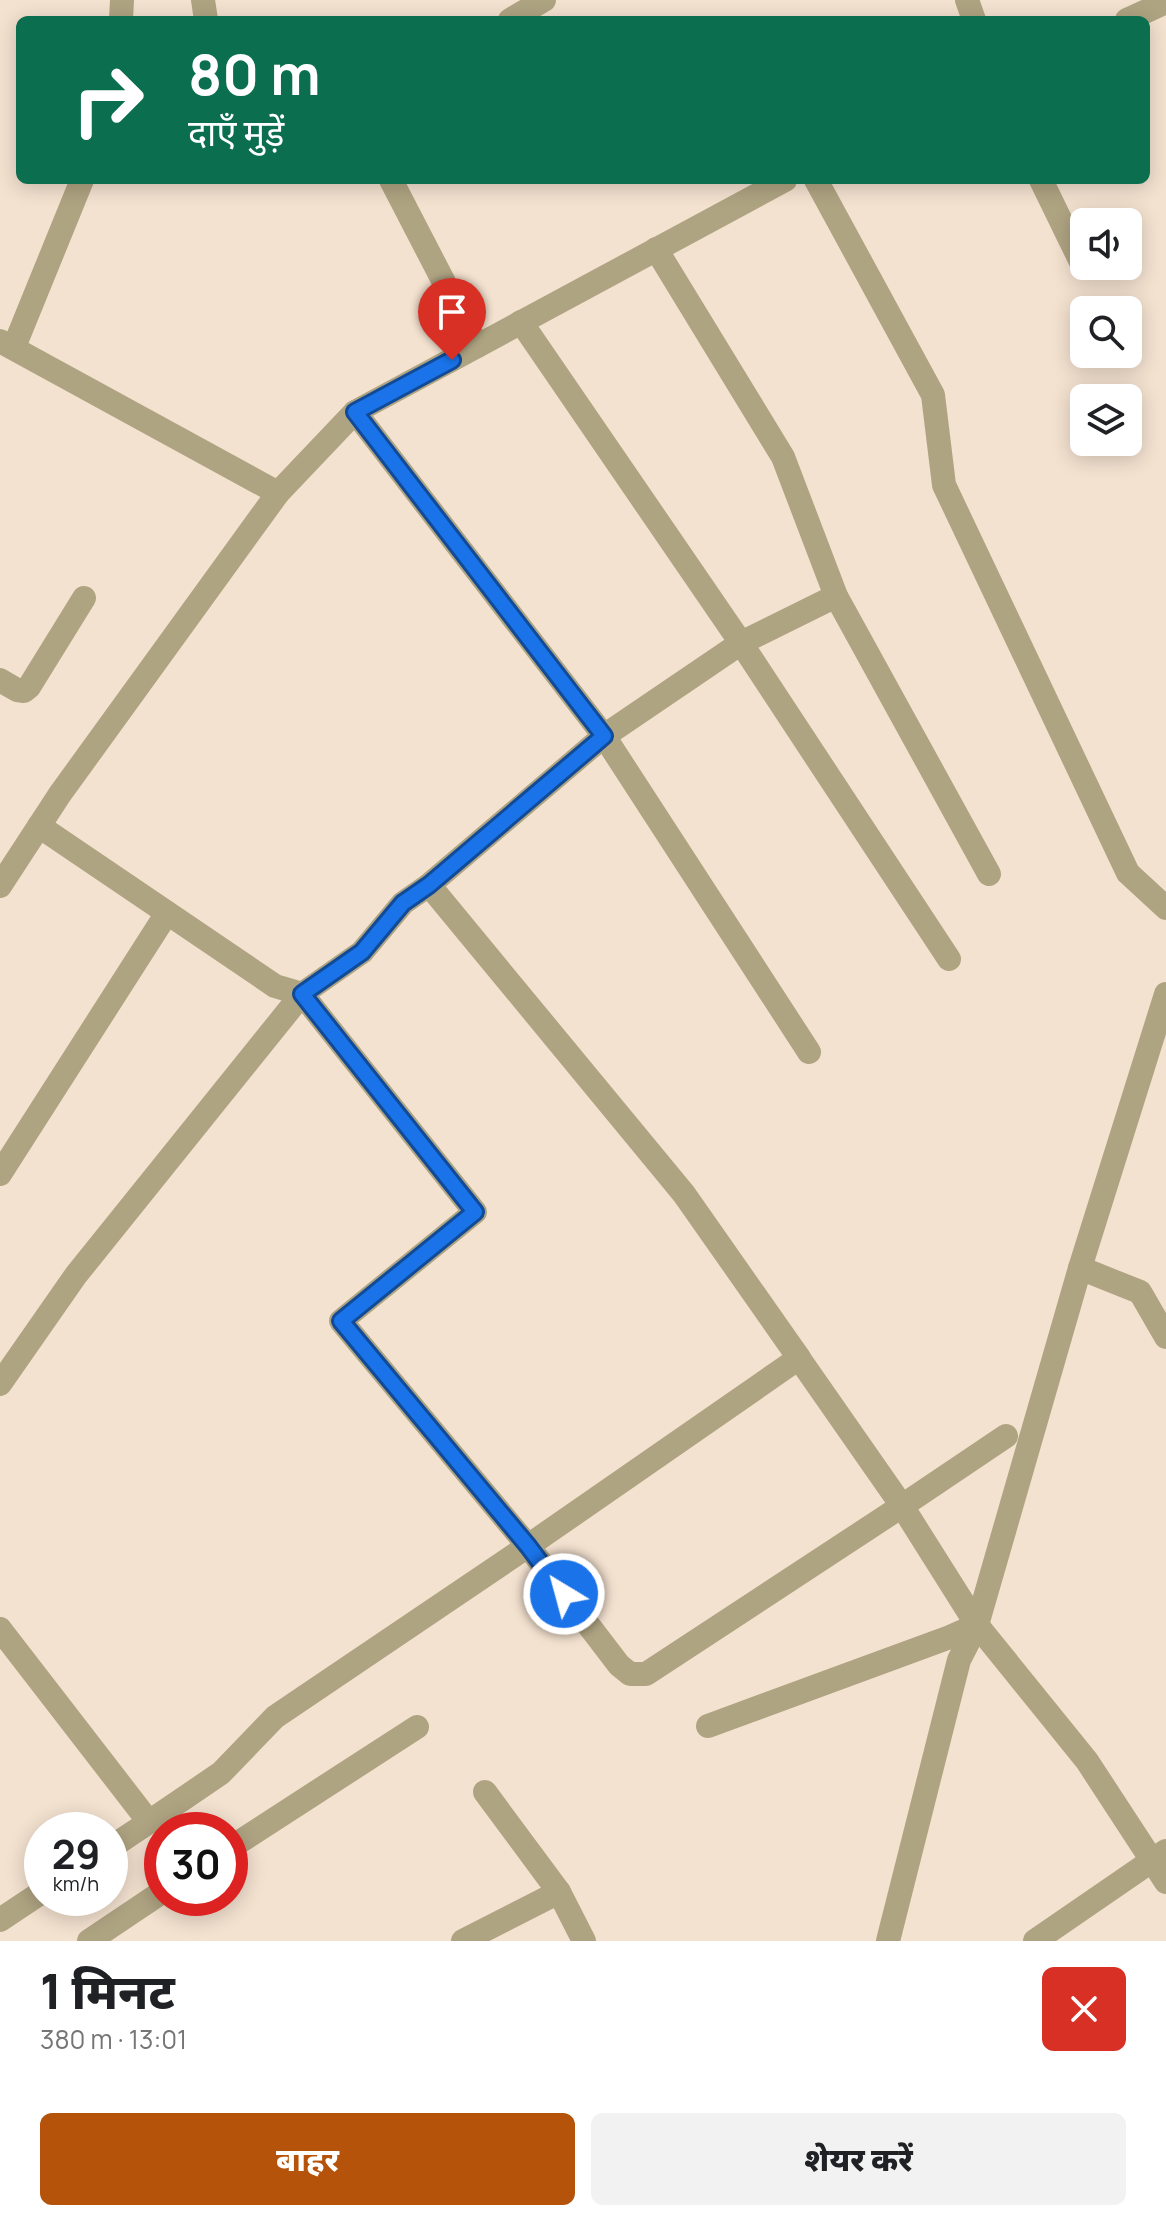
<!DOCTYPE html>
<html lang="hi">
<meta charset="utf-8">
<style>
body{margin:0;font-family:Manrope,"Noto Sans Devanagari",sans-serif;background:#f2f2f2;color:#202124;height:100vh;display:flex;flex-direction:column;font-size:30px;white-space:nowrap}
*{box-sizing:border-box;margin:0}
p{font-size:26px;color:#757577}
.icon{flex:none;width:44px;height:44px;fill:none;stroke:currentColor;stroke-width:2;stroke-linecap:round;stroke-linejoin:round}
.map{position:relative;height:1941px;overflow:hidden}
.details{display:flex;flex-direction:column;background:#fff;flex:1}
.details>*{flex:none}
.top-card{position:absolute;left:16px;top:16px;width:1134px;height:168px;border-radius:12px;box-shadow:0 4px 20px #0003;background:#0b6e4f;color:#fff;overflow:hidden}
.tools{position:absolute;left:1070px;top:208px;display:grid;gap:16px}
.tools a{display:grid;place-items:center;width:72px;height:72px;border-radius:12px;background:#fff;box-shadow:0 4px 20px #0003;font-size:40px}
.speed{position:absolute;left:24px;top:1812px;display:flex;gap:16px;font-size:40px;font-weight:700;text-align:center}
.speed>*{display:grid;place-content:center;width:104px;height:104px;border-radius:50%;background:#fff;box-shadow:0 4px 20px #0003;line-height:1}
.speed small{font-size:20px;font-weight:400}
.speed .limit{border:12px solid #d22;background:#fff;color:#111}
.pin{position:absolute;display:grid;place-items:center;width:68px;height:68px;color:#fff;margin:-82px -34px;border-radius:50% 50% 50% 0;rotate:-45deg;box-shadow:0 0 8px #0007}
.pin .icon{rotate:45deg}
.me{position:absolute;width:88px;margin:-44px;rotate:323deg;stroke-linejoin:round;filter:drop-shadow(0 0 6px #0008)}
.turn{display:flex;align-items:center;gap:28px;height:168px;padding:0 40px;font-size:36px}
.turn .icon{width:104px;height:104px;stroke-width:2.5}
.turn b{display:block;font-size:56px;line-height:68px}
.round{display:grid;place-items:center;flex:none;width:84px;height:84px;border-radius:12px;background:#f2f2f2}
.overview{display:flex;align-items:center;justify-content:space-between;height:136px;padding:0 40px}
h1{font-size:48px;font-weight:800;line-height:60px}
.primary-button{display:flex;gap:16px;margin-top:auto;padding:16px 40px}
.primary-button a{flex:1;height:92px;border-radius:12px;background:#b45309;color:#fff;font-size:32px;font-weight:800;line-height:92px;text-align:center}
.primary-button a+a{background:#f2f2f2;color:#202124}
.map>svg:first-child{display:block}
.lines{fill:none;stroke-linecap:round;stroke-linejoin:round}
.street{stroke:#afa482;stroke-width:24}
.route-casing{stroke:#114b97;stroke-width:20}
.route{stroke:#1a73e8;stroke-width:14}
</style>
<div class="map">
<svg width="1166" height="1941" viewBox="0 0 1166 1941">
<rect width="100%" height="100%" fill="#f4e2d0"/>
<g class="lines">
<g class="street">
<polyline points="203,0 206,20"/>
<polyline points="967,0 974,20"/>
<polyline points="121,20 122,0"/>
<polyline points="510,20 544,0"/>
<polyline points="1127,20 1166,2"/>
<polyline points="391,180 477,346"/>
<polyline points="816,180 933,395 944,485 1128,873 1166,908"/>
<polyline points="1041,180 1080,260"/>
<polyline points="656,249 783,457 836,596 989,874"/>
<polyline points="521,322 741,643 949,959"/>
<polyline points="0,341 278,493"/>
<polyline points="14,347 82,180"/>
<polyline points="355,412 604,736 809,1052"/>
<polyline points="0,680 17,690 24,691 29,687 84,598"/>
<polyline points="429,885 684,1194 799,1358 528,1546 619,1665 630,1674 646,1674 902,1506 977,1625"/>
<polyline points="0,886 60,794 278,493 355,412 785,180"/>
<polyline points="0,1174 167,913"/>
<polyline points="1080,1268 1140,1292 1166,1337"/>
<polyline points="796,1354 902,1506 1006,1436"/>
<polyline points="0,1384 76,1275 302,994 362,952 403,903 429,885 604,736 741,643 836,596"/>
<polyline points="0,1629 149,1822 221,1773 275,1717 528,1546 341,1321 475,1212 302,994 275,986 39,826"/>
<polyline points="708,1726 950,1637 977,1625 1087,1761 1166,1882"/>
<polyline points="485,1792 559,1892 584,1941"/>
<polyline points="110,1848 149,1822"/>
<polyline points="230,1848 417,1727"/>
<polyline points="0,1920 42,1892"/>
<polyline points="89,1941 162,1892"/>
<polyline points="463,1941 559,1892"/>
<polyline points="888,1941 959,1660 977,1625 1080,1268 1166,994"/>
<polyline points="1035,1941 1166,1851"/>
</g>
</g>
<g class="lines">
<defs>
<polyline id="route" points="452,360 355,412 604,736 429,885 403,903 362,952 302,994 475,1212 341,1321 528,1546 564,1594"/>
</defs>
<use href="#route" class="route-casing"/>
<use href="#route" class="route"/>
</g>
</svg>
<div class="tools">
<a><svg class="icon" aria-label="sound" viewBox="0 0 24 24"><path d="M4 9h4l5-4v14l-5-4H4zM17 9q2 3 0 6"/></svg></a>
<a><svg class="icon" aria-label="search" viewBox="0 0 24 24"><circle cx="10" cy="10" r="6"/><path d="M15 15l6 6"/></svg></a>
<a><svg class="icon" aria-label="layers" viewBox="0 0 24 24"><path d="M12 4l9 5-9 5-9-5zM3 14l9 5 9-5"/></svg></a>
</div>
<div class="speed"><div>29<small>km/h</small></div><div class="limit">30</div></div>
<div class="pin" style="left:452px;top:360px;background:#d93025"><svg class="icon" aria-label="arrive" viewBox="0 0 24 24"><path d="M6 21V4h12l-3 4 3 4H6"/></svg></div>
<svg class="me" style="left:564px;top:1594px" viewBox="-20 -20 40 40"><circle r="17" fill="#1a73e8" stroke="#fff" stroke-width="3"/><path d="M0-11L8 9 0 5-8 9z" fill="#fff"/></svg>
<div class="top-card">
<div class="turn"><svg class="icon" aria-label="right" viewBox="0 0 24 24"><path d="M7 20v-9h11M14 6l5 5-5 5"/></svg><div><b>80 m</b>दाएँ मुड़ें</div></div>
</div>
</div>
<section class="details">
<div class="overview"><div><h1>1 मिनट</h1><p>380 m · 13:01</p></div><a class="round" style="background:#d93025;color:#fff"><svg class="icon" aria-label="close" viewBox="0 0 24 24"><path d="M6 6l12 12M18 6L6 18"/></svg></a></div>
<div class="primary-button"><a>बाहर</a><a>शेयर करें</a></div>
</section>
